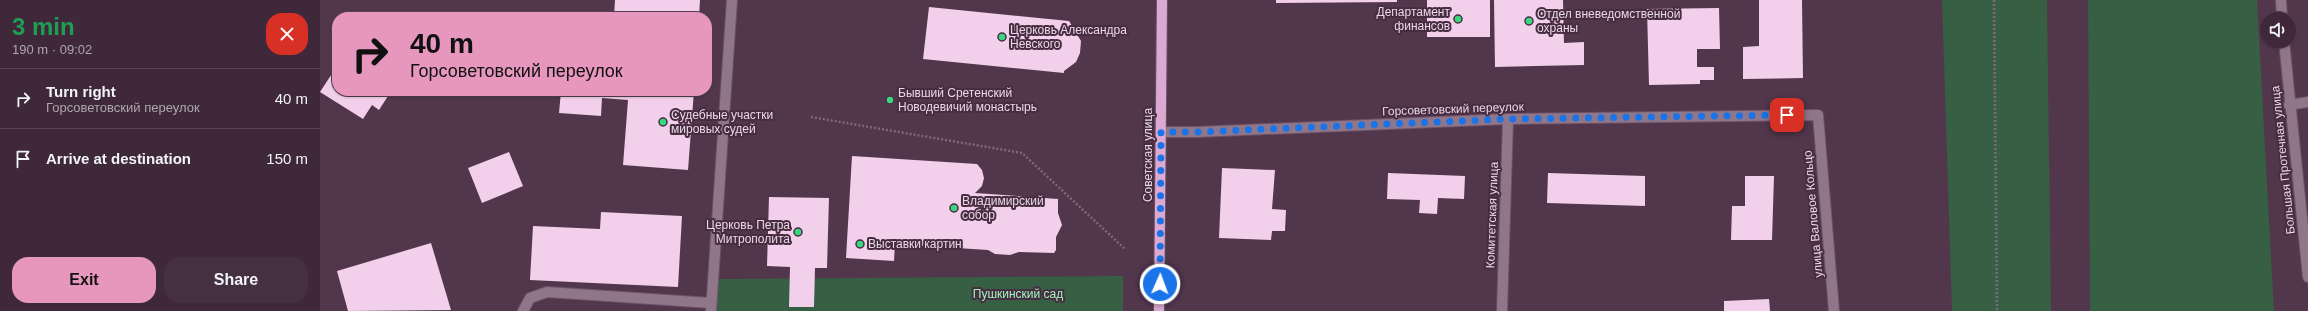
<!DOCTYPE html>
<meta charset="utf-8">
<style>
body{margin:0;font-family:Arial,sans-serif;background:#453041;color:#f1f3f6;height:100vh;display:flex;flex-direction:column;font-size:15px;white-space:nowrap}
*{box-sizing:border-box;margin:0}
p{font-size:13px;color:#ada6ae}
.icon{flex:none;width:22px;height:22px;fill:none;stroke:currentColor;stroke-width:2;stroke-linecap:round;stroke-linejoin:round}
.map{position:relative;flex:1;overflow:hidden}
.sheet{display:flex;flex-direction:column;background:#3e2839;width:320px}
.sheet>*{flex:none}
.top-card{position:absolute;left:12px;top:12px;width:380px;height:84px;border-radius:16px;box-shadow:0 1px 3px #0004,0 0 0 1px #574453;background:#e797bd;color:#111;overflow:hidden}
.buttons{position:absolute;left:1940px;top:12px;display:grid;gap:8px}
.buttons a{display:grid;place-items:center;width:36px;height:36px;border-radius:50%;background:#3e2839;box-shadow:0 1px 3px #0004,0 0 0 1px #574453;font-size:20px}
.pin{position:absolute;display:grid;place-items:center;width:34px;height:34px;color:#fff;margin:-17px;border-radius:8px;box-shadow:0 2px 6px #0006}
.me{position:absolute;width:44px;margin:-22px;rotate:2deg;stroke-linejoin:round;filter:drop-shadow(0 0 3px #0008)}
.turn{display:flex;align-items:center;gap:14px;height:84px;padding:0 12px;font-size:18px}
.turn .icon{width:52px;height:52px;stroke-width:2.5}
.turn b{display:block;font-size:28px;line-height:34px}
.round{display:grid;place-items:center;flex:none;width:42px;height:42px;border-radius:16px;background:#453041}
.summary{display:flex;align-items:center;justify-content:space-between;height:68px;padding:0 12px}
h1{font-size:24px;font-weight:700;line-height:30px;color:#1e9e55}
.cta{display:flex;gap:8px;margin-top:auto;padding:8px 12px}
.cta a{flex:1;height:46px;border-radius:16px;background:#e797bd;color:#111;font-size:16px;font-weight:700;line-height:46px;text-align:center}
.cta a+a{background:#453041;color:#f1f3f6}
ul{padding:0;list-style:none}
li{display:flex;align-items:center;gap:12px;height:60px;padding:0 12px;border-top:1px solid #574453}
li div{flex:1}
li b{display:block;font-size:15px}
li em{font-style:normal}
main{display:flex;flex:1;min-height:0}
.map>svg:first-child{display:block}
.green{fill:#365f44}
.building{fill:#f2cfea}
.lines{fill:none;stroke-linecap:round;stroke-linejoin:round}
.minor-casing{stroke:#6d5368;stroke-width:12}
.major-casing{stroke:#6d5368;stroke-width:12}
.path{stroke:#80677a;stroke-width:2.5;stroke-dasharray:2 2;stroke-linecap:butt}
.minor{stroke:#8f7689;stroke-width:10}
.major{stroke:#dba9d1;stroke-width:10}
.route{stroke:#1a73e8;stroke-width:7;stroke-dasharray:0 12.6}
.poi-dot{fill:#38d880;stroke:#472c42;stroke-width:1.5}
.labels{text-anchor:middle;dominant-baseline:central;stroke-width:4;stroke-linejoin:round;paint-order:stroke}
.poi-label{font-size:12px;fill:#e9d8e5;stroke:#472c42;text-anchor:start}
.street-label{font-size:12px;fill:#e9d8e5;stroke:#472c42}
.park-label{font-size:12px;fill:#9cf7ba;stroke:#472c42}
</style>
<main>
<section class="sheet">
<div class="summary"><div><h1>3 min</h1><p>190 m · 09:02</p></div><a class="round" style="background:#d93025;color:#fff"><svg class="icon" aria-label="close" viewBox="0 0 24 24"><path d="M6 6l12 12M18 6L6 18"/></svg></a></div>
<ul>
<li><svg class="icon" aria-label="right" viewBox="0 0 24 24"><path d="M7 20v-9h11M14 6l5 5-5 5"/></svg><div><b>Turn right</b><p>Горсоветовский переулок</p></div><em>40 m</em></li>
<li><svg class="icon" aria-label="arrive" viewBox="0 0 24 24"><path d="M6 21V4h12l-3 4 3 4H6"/></svg><div><b>Arrive at destination</b></div><em>150 m</em></li>
</ul>
<div class="cta"><a>Exit</a><a>Share</a></div>
</section>
<div class="map">
<svg width="1988" height="311" viewBox="0 0 1988 311">
<rect width="100%" height="100%" fill="#52364c"/>
<g class="green">
<polygon points="1622,0 1727,0 1731,311 1632,311"/>
<polygon points="1768,0 1937,0 1954,311 1770,311"/>
<polygon points="803,276 803,311 393,311 395,279"/>
</g>
<g class="building">
<polygon points="295,0 380,0 379,17 294,17"/>
<polygon points="956,0 1077,0 1077,2 956,3"/>
<rect x="1107" y="0" width="63" height="37"/>
<polygon points="1174,0 1243,0 1244,43 1264,42 1264,65 1175,67"/>
<polygon points="1439,0 1482,0 1483,78 1423,79 1423,47 1439,46"/>
<polygon points="609,7 749,21 761,41 760,53 756,62 744,71 744,73 603,59"/>
<polygon points="1399,8 1400,49 1377,49 1377,67 1394,67 1394,80 1380,80 1380,84 1329,85 1327,9"/>
<polygon points="17,66 17,91 63,91 68,96 59,110 52,105 43,119 0,92"/>
<polygon points="241,91 374,91 368,170 303,165 308,100 282,98 281,116 239,113"/>
<polygon points="189,152 203,186 162,203 148,168"/>
<polygon points="532,156 657,164 662,170 664,178 662,186 655,193 738,199 738,213 742,225 736,237 736,250 734,253 699,252 690,255 675,254 668,250 575,244 574,261 526,258"/>
<polygon points="902,168 955,170 952,209 966,210 965,231 952,231 951,240 899,238"/>
<polygon points="1068,173 1145,176 1144,199 1118,198 1117,214 1099,213 1100,200 1067,199"/>
<polygon points="1228,173 1325,176 1325,206 1227,203"/>
<polygon points="1425,176 1454,176 1452,240 1411,240 1412,206 1425,206"/>
<polygon points="449,197 509,198 507,268 495,268 494,307 469,307 470,267 447,266"/>
<polygon points="281,212 362,216 358,287 210,280 213,226 280,229"/>
<polygon points="111,243 131,310 28,311 17,271"/>
<polygon points="1449,299 1450,311 1404,311 1404,301"/>
</g>
<g class="lines">
<defs>
<g id="minor">
<polyline points="1961,0 1962,19"/>
<polyline points="1964,41 1988,277"/>
<polyline points="1969,105 1988,102"/>
<polyline points="841,132 877,132 1188,119 1498,115 1514,311"/>
<polyline points="203,311 210,298 227,292 391,303"/>
<polyline points="391,311 412,0"/>
<polyline points="1182,311 1188,119"/>
</g>
<polyline id="major" points="839,311 842,0"/>
</defs>
<use href="#minor" class="minor-casing"/>
<use href="#major" class="major-casing"/>
<g class="path">
<polyline points="1674,0 1677,311"/>
<polyline points="491,117 702,153 805,249"/>
</g>
<use href="#minor" class="minor"/>
<use href="#major" class="major"/>
</g>
<g class="lines">
<polyline class="route" points="840,284 841,132 877,132 1188,119 1467,115"/>
</g>
<g class="poi-dot">
<circle cx="1138" cy="19" r="4"/>
<circle cx="1209" cy="21" r="4"/>
<circle cx="682" cy="37" r="4"/>
<circle cx="570" cy="100" r="4"/>
<circle cx="343" cy="122" r="4"/>
<circle cx="634" cy="208" r="4"/>
<circle cx="478" cy="232" r="4"/>
<circle cx="540" cy="244" r="4"/>
</g>
<g class="labels">
<g class="poi-label">
<text x="1130" y="12" text-anchor="end">Департамент<tspan x="1130" dy="14">финансов</tspan></text>
<text x="1217" y="14">Отдел вневедомственной<tspan x="1217" dy="14">охраны</tspan></text>
<text x="690" y="30">Церковь Александра<tspan x="690" dy="14">Невского</tspan></text>
<text x="578" y="93">Бывший Сретенский<tspan x="578" dy="14">Новодевичий монастырь</tspan></text>
<text x="351" y="115">Судебные участки<tspan x="351" dy="14">мировых судей</tspan></text>
<text x="642" y="201">Владимирский<tspan x="642" dy="14">собор</tspan></text>
<text x="470" y="225" text-anchor="end">Церковь Петра<tspan x="470" dy="14">Митрополита</tspan></text>
<text x="548" y="244">Выставки картин</text>
</g>
<g class="street-label">
<text transform="translate(1133 109) rotate(-2)">Горсоветовский переулок</text>
<text transform="translate(828 155) rotate(-90)">Советская улица</text>
<text transform="translate(1963 160) rotate(-96)">Большая Протечная улица</text>
<text transform="translate(1493 214) rotate(-95)">улица Валовое Кольцо</text>
<text transform="translate(1172 215) rotate(-88)">Комитетская улица</text>
</g>
<g class="park-label">
<text x="698" y="294">Пушкинский сад</text>
</g>
</g>
</svg>
<div class="buttons">
<a><svg class="icon" aria-label="sound" viewBox="0 0 24 24"><path d="M4 9h4l5-4v14l-5-4H4zM17 9q2 3 0 6"/></svg></a>
</div>
<div class="pin" style="left:1467px;top:115px;background:#d93025"><svg class="icon" aria-label="arrive" viewBox="0 0 24 24"><path d="M6 21V4h12l-3 4 3 4H6"/></svg></div>
<svg class="me" style="left:840px;top:284px" viewBox="-20 -20 40 40"><circle r="17" fill="#1a73e8" stroke="#fff" stroke-width="3"/><path d="M0-11L8 9 0 5-8 9z" fill="#fff"/></svg>
<div class="top-card">
<div class="turn"><svg class="icon" aria-label="right" viewBox="0 0 24 24"><path d="M7 20v-9h11M14 6l5 5-5 5"/></svg><div><b>40 m</b>Горсоветовский переулок</div></div>
</div>
</div>
</main>
